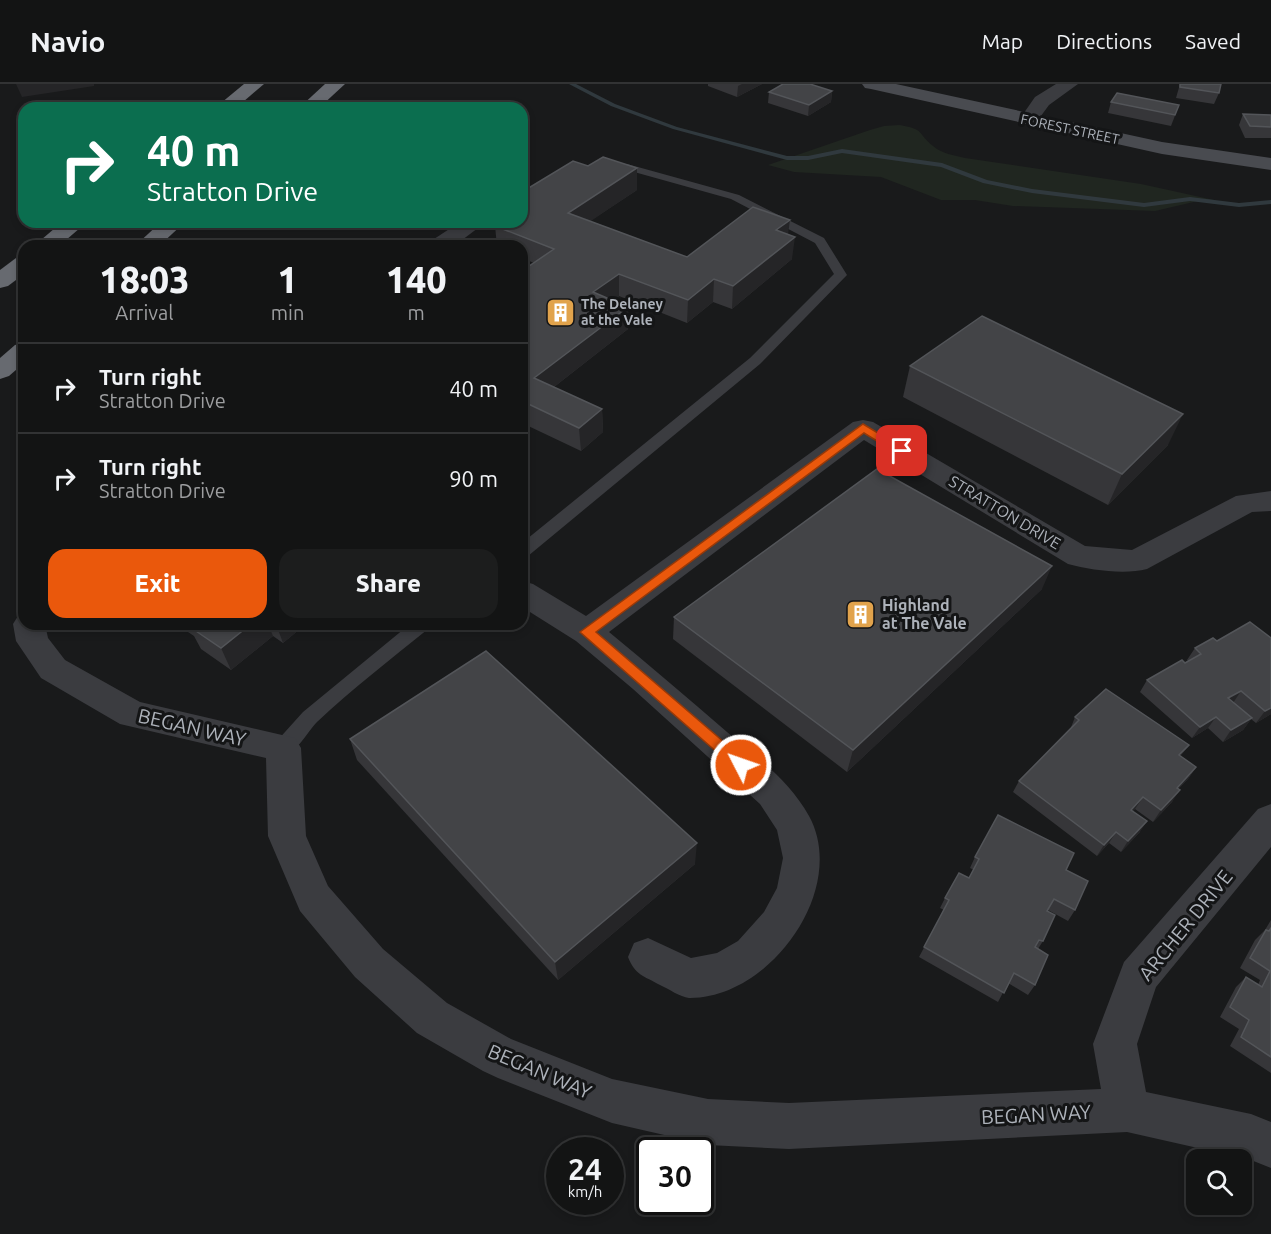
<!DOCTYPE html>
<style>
body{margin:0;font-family:Ubuntu,sans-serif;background:#1c1d1d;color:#f1f3f6;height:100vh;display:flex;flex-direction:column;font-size:22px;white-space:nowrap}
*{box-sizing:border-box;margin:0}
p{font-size:20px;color:#9d9ea0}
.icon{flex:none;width:33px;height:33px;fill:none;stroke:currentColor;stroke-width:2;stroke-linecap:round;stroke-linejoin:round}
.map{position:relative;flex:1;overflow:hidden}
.sheet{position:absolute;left:18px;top:156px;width:510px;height:390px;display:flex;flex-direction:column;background:#131414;border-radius:18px;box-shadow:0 3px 9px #0003,0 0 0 2px #323334}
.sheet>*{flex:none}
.top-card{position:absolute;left:18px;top:18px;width:510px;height:126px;border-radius:18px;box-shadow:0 3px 9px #0003,0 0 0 2px #323334;background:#0b6e4f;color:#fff;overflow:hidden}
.buttons{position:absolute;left:1186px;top:1065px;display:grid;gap:12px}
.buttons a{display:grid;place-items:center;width:66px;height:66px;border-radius:12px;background:#131414;box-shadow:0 3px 9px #0003,0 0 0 2px #323334;font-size:30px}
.speed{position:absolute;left:546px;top:1053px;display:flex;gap:12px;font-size:30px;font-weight:700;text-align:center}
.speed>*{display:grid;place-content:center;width:78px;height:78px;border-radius:50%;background:#131414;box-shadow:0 3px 9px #0003,0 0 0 2px #323334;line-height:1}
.speed small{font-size:15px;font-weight:400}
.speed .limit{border:3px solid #111;border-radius:9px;background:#fff;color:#111}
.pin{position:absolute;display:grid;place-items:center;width:51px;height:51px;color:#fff;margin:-26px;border-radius:12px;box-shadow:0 3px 9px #0006}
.me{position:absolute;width:66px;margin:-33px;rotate:311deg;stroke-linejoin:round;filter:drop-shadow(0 0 4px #0008)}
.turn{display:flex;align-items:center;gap:21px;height:126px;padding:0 30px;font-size:27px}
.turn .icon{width:78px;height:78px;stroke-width:2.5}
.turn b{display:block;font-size:42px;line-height:51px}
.eta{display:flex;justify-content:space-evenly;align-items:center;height:102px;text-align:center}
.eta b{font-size:36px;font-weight:800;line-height:42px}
.action{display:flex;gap:12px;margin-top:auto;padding:12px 30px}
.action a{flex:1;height:69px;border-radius:18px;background:#ea580c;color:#fff;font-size:24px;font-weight:800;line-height:69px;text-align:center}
.action a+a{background:#1c1d1d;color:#f1f3f6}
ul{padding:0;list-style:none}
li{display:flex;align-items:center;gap:18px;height:90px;padding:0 30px;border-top:2px solid #323334}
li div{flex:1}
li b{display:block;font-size:22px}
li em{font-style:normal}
header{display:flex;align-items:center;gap:36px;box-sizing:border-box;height:84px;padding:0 30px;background:#131414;border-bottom:2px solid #323334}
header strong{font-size:28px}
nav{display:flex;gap:33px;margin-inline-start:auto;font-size:21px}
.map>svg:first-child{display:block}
.green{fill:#202620}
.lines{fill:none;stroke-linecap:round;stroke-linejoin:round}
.stream{fill:#30393e;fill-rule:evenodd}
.service{fill:#3b3c40;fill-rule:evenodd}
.minor{fill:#3b3c40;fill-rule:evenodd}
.secondary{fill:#494b50;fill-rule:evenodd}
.motorway{fill:#676a70;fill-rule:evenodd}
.wall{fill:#363639}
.shaded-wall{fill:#252527}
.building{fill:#434447;stroke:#535559;stroke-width:1.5}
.route{fill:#ea580c;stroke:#983908;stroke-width:1.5}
.labels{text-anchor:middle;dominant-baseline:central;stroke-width:6;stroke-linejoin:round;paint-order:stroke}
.far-street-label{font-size:14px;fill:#adb2ba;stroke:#141516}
.far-poi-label{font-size:14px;font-weight:bold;fill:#adb2ba;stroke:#141516;text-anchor:start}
.street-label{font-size:16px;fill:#adb2ba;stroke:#141516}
.poi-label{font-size:16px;font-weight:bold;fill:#adb2ba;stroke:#141516;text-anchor:start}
.near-street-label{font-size:20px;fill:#adb2ba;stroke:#141516}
</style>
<header>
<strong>Navio</strong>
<nav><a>Map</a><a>Directions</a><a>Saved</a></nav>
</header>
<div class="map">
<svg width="1271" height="1150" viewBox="0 0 1271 1150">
<rect width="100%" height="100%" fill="#191a1b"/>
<path class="green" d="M900,41C926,46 916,48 933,62C942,70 954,71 965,74L1141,100L1214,116L1198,117L1155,127L1013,122L975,116H941L881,93L794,88L768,81L870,46L884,42Z"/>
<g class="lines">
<polygon class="stream" points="569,0 576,0 615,20 677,43 787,72 808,72 842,65 942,79 987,96 1032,105 1144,119 1190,113 1239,119 1271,116 1271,120 1239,123 1190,117 1144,123 1032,109 983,99 941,83 842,69 808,76 787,76 673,45 611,22"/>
<g class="service">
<polygon points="627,80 739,111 824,154 847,191 760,280 528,472 522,474 522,459 750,274 834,190 815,159 731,115 627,86 609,85 607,83 613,80"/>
<path d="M410,540H431L428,545C391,575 352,605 317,638C306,649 294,676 276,670L273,664L276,658L303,628Z"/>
</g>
<g class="minor">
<polygon points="1056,0 1078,0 1049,21 1035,40 1021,40 1019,36 1035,13"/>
<polygon points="460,138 486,138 454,162 428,162 431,157"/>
<path d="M863,336L873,338L1085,462L1132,466L1236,412L1271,407V427L1252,428L1147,485C1124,491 1091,486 1068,480L864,356L609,548C649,581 688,614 727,648C757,673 789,696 809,732C849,805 770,915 689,914C680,913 669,905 660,901C644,892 635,891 628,873L634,859L648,854L691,874L717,869L738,857L764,828L777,804L783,774L777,746L760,720L633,605L576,557L522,523V497L533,500L586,532L853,338Z"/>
<polygon points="24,530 24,540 45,540 48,554 65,576 140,618 295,654 301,664 306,752 328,802 383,865 447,919 511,955 612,995 708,1015 789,1019 1101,1005 1093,960 1124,878 1258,725 1271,720 1271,763 1156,903 1137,960 1146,1008 1251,1030 1271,1038 1271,1084 1251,1076 1127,1048 789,1065 708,1061 612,1039 498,994 483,987 417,949 355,893 300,827 268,752 266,674 120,640 41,594 16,557 13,540 18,532"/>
</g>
<polygon class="secondary" points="862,0 896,0 1162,58 1271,74 1271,86 1162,70 871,5 865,4"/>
<g class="motorway">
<polygon points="244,0 264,0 236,24 215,24"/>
<polygon points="325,0 345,0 319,24 299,24"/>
<polygon points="62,138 87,138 59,162 34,162"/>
<polygon points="161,138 185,138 159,162 135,162"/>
<polygon points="24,172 24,190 8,202 0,204 0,186 16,174"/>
<polygon points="24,259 24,279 9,292 0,295 0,274 15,261"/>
</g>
</g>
<g class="wall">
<polygon points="708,0 762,0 737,13 708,2"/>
<polygon points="1180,0 1219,9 1214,20 1176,14"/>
<polygon points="832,7 831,18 808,32 768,19 769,8"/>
<polygon points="1111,18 1179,21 1171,42 1108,29"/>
<polygon points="1243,30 1271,31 1271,54 1245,54 1239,41"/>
<polygon points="637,106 590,137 687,173 788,150 792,175 732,225 713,218 687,239 619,212 613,217 628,245 554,303 602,325 603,348 581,367 522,339 522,187 534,179 522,174 522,162 497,162 495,142"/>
<polygon points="910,282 1168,361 1108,421 903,313"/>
<polygon points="1042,505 847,688 673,555 674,533"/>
<polygon points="176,540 306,540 283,559 273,552 231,586 201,565 194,552"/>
<polygon points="1271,554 1271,630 1256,639 1251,635 1243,646 1223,658 1208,644 1192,654 1140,608 1147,596 1188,577 1187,576 1195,564 1217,557"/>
<polygon points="1075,633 1181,673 1196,683 1188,695 1178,705 1172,718 1153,738 1135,725 1133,727 1140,748 1121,768 1109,759 1097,772 1013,708 1019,697 1070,646"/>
<polygon points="350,655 695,780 558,896 357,676"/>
<polygon points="975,773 1066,786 1075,826 1068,837 1048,826 1043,857 1038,865 1035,901 1028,911 1008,899 998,918 919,873 944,826 940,824 945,814 969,794 974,786 970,784"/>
<polygon points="1271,836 1271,989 1230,962 1239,945 1220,933 1236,903 1246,893 1258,901 1260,896 1240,884 1255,856 1265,846"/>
</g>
<g class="shaded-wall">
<polygon points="16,0 94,0 94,2 22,13"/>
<polygon points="742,0 762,0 737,13 738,2"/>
<polygon points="832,7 831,18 808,32 809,21"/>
<polygon points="637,84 637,106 570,151 568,129"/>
<polygon points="790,136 787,158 776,146"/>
<polygon points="795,153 792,175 732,225 733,202"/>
<polygon points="619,190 619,212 594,231 593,208"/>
<polygon points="714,195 713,218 687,239 688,216"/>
<polygon points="628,223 628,245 536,317 534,294"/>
<polygon points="602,325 603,348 581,367 579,344"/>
<polygon points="1183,330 1168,361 1108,421 1122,390"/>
<polygon points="1052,482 1042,505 847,688 853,666"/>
<polygon points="251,540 268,540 273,552 231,586 221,564"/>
<polygon points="276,540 306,540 283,559"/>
<polygon points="1241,607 1233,619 1228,614"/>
<polygon points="1271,624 1271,630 1256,639 1265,627"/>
<polygon points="1216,633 1208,644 1192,654 1200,643"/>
<polygon points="1252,634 1243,646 1223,658 1231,646"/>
<polygon points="1189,661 1181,672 1179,671"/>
<polygon points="1196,683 1188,695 1169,715 1177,704"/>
<polygon points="1180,706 1172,718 1153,738 1161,726"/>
<polygon points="1143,713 1135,725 1124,737 1131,726"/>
<polygon points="1147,737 1140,748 1121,768 1128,757"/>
<polygon points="1116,748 1109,759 1097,772 1104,761"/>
<polygon points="697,759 695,780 558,896 555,878"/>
</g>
<g class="building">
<polygon points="783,0 810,0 832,7 809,21 769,8"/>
<polygon points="1180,0 1221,0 1219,9 1180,3"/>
<polygon points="1117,9 1179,21 1175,31 1111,18"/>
<polygon points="1243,30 1271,31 1271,43 1250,42"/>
<polygon points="603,73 637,84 568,129 687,173 753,123 790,136 776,146 795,153 733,202 714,195 688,216 619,190 593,208 628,223 534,294 602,325 579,344 522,317 522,187 554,165 495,142 501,138 522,138 522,125 523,124 522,124 522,108 573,77 588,82"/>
<polygon points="982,232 1183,330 1122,390 910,282"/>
<polygon points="877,385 1052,482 853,666 674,533"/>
<polygon points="1250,538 1271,554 1271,624 1265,627 1241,607 1228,614 1252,634 1231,646 1216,633 1200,643 1147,596 1182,576 1185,579 1201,570 1195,564 1213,554 1217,557"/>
<polygon points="193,540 251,540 221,564 190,543"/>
<polygon points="486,567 697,759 555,878 350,655"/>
<polygon points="1106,605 1189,661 1179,671 1196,683 1177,704 1180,706 1161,726 1143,713 1131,726 1147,737 1128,757 1116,748 1104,761 1019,697 1079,636 1075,633"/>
<polygon points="998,731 1074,769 1066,786 1088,797 1075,826 1054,815 1047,827 1055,831 1043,857 1039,856 1035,863 1048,871 1035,901 1014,889 1004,909 924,863 949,816 945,814 959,789 969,794 979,775 975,773"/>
<polygon points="1271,844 1271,973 1241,953 1249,936 1230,923 1246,893 1262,903 1270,887 1250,874 1266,846 1269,847"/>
</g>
<polygon class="route" points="863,340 908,367 906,370 898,370 864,349 596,548 746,677 749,681 746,685 736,685 580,548"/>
<defs>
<symbol id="building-square" viewBox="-11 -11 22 22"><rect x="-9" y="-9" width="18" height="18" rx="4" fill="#e1a34c" stroke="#141516"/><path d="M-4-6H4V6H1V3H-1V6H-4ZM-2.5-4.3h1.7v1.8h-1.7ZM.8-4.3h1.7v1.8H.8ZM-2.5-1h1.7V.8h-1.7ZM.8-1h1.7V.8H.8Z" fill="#fff"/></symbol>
</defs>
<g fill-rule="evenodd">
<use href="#building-square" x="544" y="212" width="33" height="33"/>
<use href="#building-square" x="844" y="514" width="33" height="33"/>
</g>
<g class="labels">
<g class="far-street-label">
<text transform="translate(1070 45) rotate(12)">FOREST STREET</text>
</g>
<g class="far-poi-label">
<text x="581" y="220">The Delaney<tspan x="581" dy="16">at the Vale</tspan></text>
</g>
<g class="street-label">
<text transform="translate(1005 428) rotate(31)">STRATTON DRIVE</text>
</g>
<g class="poi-label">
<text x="882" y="521">Highland<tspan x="882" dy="18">at The Vale</tspan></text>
</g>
<g class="near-street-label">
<text transform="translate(192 643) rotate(13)">BEGAN WAY</text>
<text transform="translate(1185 841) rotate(-51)">ARCHER DRIVE</text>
<text transform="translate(540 987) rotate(23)">BEGAN WAY</text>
<text transform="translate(1036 1030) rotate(-3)">BEGAN WAY</text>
</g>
</g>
</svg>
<div class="buttons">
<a><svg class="icon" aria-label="search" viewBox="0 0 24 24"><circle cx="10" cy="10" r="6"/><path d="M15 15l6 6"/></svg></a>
</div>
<div class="speed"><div>24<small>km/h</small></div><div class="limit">30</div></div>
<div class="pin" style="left:902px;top:367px;background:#d93025"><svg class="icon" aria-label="arrive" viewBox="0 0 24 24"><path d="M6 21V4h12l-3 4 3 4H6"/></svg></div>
<svg class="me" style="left:741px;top:681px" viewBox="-20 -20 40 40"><circle r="17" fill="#ea580c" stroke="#fff" stroke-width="3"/><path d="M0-11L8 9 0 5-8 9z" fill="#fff"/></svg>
<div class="top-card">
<div class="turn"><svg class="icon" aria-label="right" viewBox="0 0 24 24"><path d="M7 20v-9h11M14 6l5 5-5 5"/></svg><div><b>40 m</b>Stratton Drive</div></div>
</div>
<section class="sheet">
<div class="eta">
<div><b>18:03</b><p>Arrival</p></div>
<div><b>1</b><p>min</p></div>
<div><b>140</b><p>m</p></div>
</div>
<ul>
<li><svg class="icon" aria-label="right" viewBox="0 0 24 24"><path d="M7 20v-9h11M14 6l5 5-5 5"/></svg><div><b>Turn right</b><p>Stratton Drive</p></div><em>40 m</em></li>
<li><svg class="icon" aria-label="right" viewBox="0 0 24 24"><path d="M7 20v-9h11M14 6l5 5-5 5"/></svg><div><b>Turn right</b><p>Stratton Drive</p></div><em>90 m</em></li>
</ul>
<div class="action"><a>Exit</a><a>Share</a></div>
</section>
</div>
